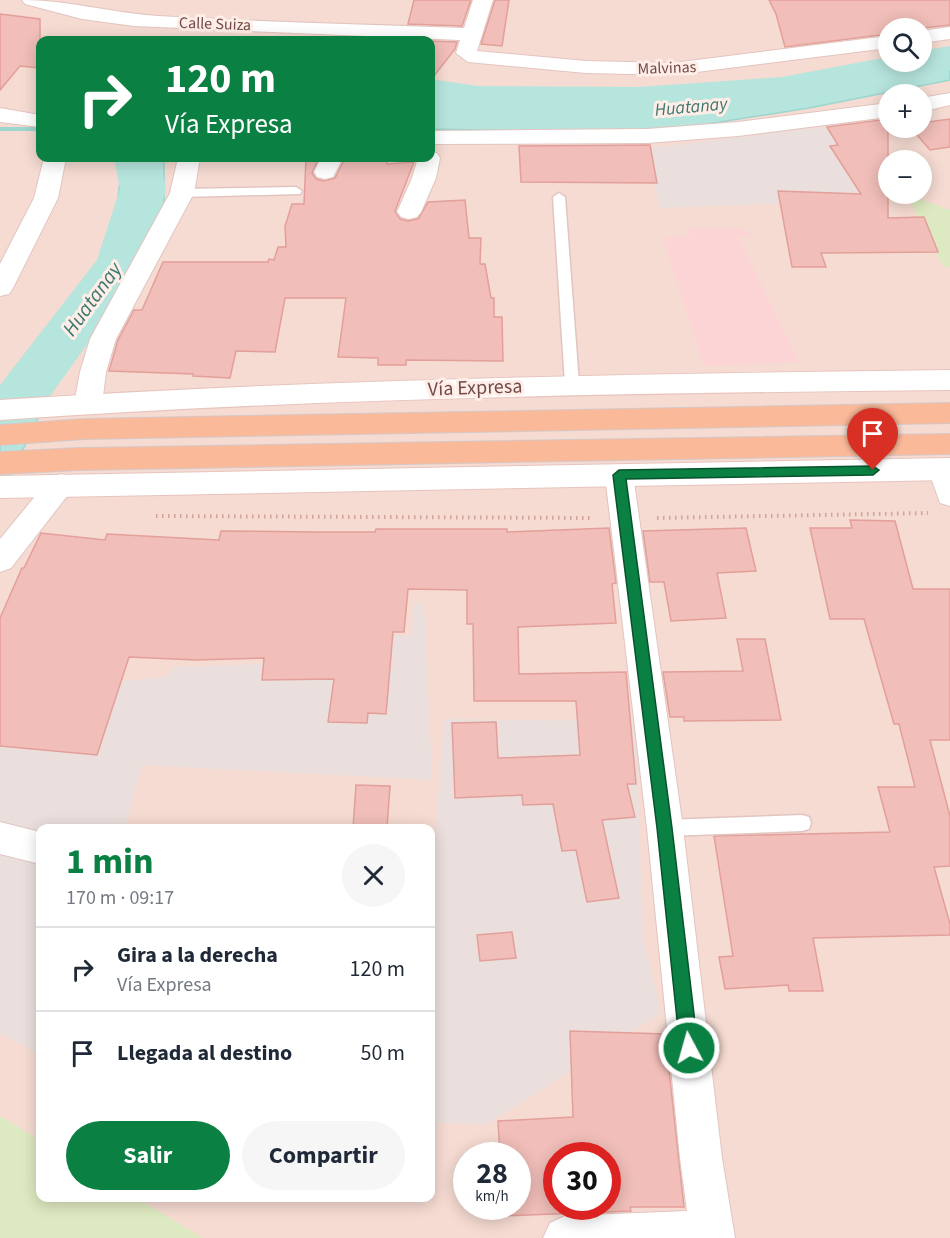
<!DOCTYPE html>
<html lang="es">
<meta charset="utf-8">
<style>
body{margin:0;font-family:"Source Sans 3",sans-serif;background:#f6f6f7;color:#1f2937;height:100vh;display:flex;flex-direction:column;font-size:22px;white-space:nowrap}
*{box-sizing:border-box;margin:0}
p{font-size:20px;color:#747a83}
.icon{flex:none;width:33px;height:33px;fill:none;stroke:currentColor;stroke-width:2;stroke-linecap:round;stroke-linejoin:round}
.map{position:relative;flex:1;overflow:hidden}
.side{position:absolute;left:36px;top:824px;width:399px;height:378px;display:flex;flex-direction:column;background:#fff;border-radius:12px;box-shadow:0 3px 15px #0003}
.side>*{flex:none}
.guide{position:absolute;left:36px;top:36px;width:399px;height:126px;border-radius:12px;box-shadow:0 3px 15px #0003;background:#0b8043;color:#fff;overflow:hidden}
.tools{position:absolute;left:878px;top:18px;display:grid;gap:12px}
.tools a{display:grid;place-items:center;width:54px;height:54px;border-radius:50%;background:#fff;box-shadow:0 3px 15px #0003;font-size:30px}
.speed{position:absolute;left:453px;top:1142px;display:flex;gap:12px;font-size:30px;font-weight:700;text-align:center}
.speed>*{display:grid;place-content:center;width:78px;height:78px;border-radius:50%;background:#fff;box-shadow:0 3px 15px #0003;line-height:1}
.speed small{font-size:15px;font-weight:400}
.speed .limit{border:9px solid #d22;background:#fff;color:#111}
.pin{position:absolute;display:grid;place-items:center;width:51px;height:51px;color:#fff;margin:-62px -26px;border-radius:50% 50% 50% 0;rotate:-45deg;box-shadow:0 0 6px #0007}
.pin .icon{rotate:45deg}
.me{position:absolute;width:66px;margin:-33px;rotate:354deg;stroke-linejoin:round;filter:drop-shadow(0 0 4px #0008)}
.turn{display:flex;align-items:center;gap:21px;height:126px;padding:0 30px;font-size:27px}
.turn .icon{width:78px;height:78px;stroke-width:2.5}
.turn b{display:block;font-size:42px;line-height:51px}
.round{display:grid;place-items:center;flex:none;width:63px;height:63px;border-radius:32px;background:#f6f6f7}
.overview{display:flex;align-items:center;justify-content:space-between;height:102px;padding:0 30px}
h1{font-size:36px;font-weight:700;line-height:45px;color:#0b8043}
.action{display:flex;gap:12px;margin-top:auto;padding:12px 30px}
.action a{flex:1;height:69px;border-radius:36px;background:#0b8043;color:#fff;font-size:24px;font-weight:700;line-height:69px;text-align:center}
.action a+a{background:#f6f6f7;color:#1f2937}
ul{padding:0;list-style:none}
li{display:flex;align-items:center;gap:18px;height:84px;padding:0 30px;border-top:2px solid #e0e1e3}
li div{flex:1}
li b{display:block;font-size:22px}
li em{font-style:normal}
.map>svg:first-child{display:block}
.residential{fill:#f5dbd2;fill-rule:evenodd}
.commercial{fill:#fcd4d5}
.industrial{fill:#eadfdc}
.green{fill:#dde9c0}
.water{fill:#b6e5dd;stroke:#9cd6ce;stroke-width:1.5}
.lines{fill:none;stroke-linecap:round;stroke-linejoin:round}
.stream{fill:#9cd6ce;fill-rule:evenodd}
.river{fill:#b6e5dd;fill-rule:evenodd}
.building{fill:#f1beb9;stroke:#e39f99;stroke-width:1.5;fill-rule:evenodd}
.lane-casing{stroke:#e2c5c0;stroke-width:3}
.street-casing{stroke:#e2c5c0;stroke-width:2}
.secondary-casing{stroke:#e7c4bd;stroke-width:2}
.primary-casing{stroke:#d5c9c8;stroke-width:2}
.path{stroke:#d5a19c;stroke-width:4;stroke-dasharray:1.5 4.5;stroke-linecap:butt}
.lane{fill:#fff;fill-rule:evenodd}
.street{fill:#fff;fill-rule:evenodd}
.secondary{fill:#fff;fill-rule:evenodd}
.primary{fill:#fab999;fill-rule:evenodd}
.route{fill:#0b8043;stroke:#07532c;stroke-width:1.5}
.labels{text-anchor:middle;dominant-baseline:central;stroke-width:6;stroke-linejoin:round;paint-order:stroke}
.far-street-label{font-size:16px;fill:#724b48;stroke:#ffeee7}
.far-water-label{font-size:18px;font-style:italic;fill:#3c7870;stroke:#ffeee7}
.street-label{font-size:20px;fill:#724b48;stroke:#ffeee7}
.water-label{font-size:21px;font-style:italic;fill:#3c7870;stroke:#ffeee7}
</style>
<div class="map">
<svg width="950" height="1238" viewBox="0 0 950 1238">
<rect width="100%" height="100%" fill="#fce9e1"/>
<path class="residential" d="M0,0H950V1238H0ZM888,28H921V62H888ZM40,40H430V158H40ZM888,94H921V128H888ZM888,160H921V194H888ZM40,828H430V1197H40ZM466,1155H518V1206H466ZM556,1155H608V1206H556Z"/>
<polygon class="commercial" points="690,228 744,229 753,237 738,236 799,362 704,366 663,238 690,236"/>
<g class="industrial">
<polygon points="847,124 898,226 838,201 660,208 645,149"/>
<polygon points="424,603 432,780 142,765 125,828 40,828 40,1055 0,1033 0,684 76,685 168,677 174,667 295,663 365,635 412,636 414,604"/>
<polygon points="444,719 636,721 643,937 661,1013 486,1125 431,1122 430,906"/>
</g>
<g class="green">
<polygon points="906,194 950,210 950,267 944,268"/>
<polygon points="0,1116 40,1140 40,1197 135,1197 203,1238 0,1238"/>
</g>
<g class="water">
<polygon points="950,58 950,80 809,108 650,133 431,129 431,92 478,99 639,100 782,90"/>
<polygon points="119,158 164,158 164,214 49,396 0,497 0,436 112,248 121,172"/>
</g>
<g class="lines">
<rect class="stream" x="0" y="127" width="40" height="4"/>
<g class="river">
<polygon points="950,46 950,70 782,103 639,113 478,112 430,105 430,79 478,86 639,87 782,77 888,57 888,62 921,62 921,51"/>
<polygon points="114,158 159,158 166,189 146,262 20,438 0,443 0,385 97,260 120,189"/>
</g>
</g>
<g class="building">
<polygon points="414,0 471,0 462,26 408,24"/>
<polygon points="495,0 509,0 502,46 481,44"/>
<polygon points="769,0 950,0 950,25 923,28 888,28 888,34 785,47 776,14"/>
<polygon points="0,14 40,19 40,68 20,66 0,90"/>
<polygon points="430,41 457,42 455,49 430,81"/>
<polygon points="888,119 888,218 924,217 938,252 821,253 826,267 792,267 778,191 861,194 830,146 838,145 827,127"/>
<polygon points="950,119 950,147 930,150 911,128 921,128 921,123"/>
<polygon points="650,145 657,183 521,182 519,146"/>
<polygon points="306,158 319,158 312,173 316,179 324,181 335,178 345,158 388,158 387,164 414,162 395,211 400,219 408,221 418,219 428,202 465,200 469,238 481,238 480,264 485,264 491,298 494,298 494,317 502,317 503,361 406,360 406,365 378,365 378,358 338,357 346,298 285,298 275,352 236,351 230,378 193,376 193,374 109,371 118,340 134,310 142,310 163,262 268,262 269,259 274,260 278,247 286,247 285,226 292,204 304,204"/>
<polygon points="850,520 895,521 913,589 950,589 950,740 930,740 950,816 950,866 934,867 950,924 950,935 813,938 823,991 789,991 788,985 725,989 719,957 733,956 714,836 890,832 878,787 915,787 899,724 894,724 864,619 830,619 810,528 852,528"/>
<polygon points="609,528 616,583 612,584 616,623 518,627 519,674 626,672 636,784 627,784 635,817 602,820 619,898 587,902 576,850 562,851 553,804 523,805 522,795 455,798 452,723 496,722 498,758 580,755 576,701 474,701 473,624 467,624 467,590 408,589 404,632 393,632 386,714 368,713 367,723 328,722 334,679 262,680 264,658 196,660 129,657 97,755 0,746 0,618 22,568 24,568 41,533 105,540 107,534 219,540 221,531 319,532 375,532 376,529 507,529 507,532"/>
<polygon points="746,528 756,571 717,573 726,618 671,621 664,582 650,582 643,531"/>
<polygon points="737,639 765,639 781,720 684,721 684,717 670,717 663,672 743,671"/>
<polygon points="356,785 390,786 387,828 353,828"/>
<polygon points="512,932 516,958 480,961 477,935"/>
<path d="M570,1031L665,1034L684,1207H630L631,1211L503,1216V1206H518V1155H500L498,1121L573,1117ZM556,1155H608V1206H556Z"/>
</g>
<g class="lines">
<defs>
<g id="lane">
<polygon points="296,187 302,191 300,194 182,197 176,193 182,189"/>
<polygon points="559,193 565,197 579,384 572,389 565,384 553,197"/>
<polygon points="802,815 809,817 811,823 809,829 802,831 665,836 658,834 656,828 658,822 665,820"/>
</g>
<g id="street">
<path d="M22,0C68,0 112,13 158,16C260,22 362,24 464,28L473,0H493L477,51L586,61L673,63L888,36V48L673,75L586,73L468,62L456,53L460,40L134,26L82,19L25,4Z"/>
<polygon points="950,27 950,39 921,43 921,31"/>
<polygon points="950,93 950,105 921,112 921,98"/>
<polygon points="888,103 888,117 738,136 647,143 430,144 430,132 434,131 647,129 738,122"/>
<polygon points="0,108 40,115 40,127 0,122"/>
<polygon points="430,152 437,153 440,158 436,178 421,212 417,217 409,219 401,217 397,212 412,178 418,158 430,158"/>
<polygon points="44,158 66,158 58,198 13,288 9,294 0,296 0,264 34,198"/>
<polygon points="178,158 200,158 194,193 116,339 106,372 102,404 98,411 88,413 78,411 74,404 80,372 90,339 170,193"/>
<polygon points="321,158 343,158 333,177 325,179 317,177 314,172"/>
<polygon points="942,459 950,461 950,506 940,503 928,469 932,462"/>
<polygon points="619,465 629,468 633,475 683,828 722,1158 735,1238 543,1238 550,1223 565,1216 687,1211 680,1158 647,828 605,475 609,468"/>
<polygon points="61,474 71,477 75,484 71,491 11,568 0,572 0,539 51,477"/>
<polygon points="0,822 40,832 40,864 0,854"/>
</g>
<g id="secondary">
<path d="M950,370V390C633,393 316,398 0,420V400C316,379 633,374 950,370Z"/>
<polygon points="950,458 950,480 0,498 0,476"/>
</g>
<g id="primary">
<polygon points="950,403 950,423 85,439 0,445 0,425 85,419"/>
<polygon points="950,434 950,454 79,470 0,474 0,452 79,448"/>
</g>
</defs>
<use href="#lane" class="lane-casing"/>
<use href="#street" class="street-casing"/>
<use href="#secondary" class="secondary-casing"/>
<use href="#primary" class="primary-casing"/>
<g class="path">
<polyline points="156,516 592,518"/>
<polyline points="657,518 928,513"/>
</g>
<use href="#lane" class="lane"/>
<use href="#street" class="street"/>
<use href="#secondary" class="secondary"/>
<use href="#primary" class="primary"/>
</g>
<polygon class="route" points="873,466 879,470 873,475 626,479 672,828 698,1048 695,1055 689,1057 683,1055 680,1048 657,828 613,475 619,470"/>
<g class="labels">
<g class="far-street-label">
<text transform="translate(215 24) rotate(2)">Calle Suiza</text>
<text transform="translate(667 68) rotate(-2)">Malvinas</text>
</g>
<g class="far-water-label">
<text transform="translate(691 107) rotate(-5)">Huatanay</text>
</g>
<g class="street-label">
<text transform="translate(475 388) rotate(-2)">Vía Expresa</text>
</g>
<g class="water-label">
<text transform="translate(92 299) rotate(-54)">Huatanay</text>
</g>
</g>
</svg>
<div class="tools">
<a><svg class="icon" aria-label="search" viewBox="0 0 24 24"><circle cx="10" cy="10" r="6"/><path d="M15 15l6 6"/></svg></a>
<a>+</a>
<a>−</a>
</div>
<div class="speed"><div>28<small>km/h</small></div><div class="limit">30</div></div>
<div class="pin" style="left:873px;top:470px;background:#d93025"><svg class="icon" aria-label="arrive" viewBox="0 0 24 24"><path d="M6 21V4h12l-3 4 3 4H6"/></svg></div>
<svg class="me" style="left:689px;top:1048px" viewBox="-20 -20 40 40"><circle r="17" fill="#0b8043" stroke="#fff" stroke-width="3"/><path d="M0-11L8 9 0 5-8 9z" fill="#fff"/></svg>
<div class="guide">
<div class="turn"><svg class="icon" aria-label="right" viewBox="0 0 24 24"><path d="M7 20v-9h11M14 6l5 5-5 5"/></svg><div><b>120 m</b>Vía Expresa</div></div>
</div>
<section class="side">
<div class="overview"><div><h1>1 min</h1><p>170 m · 09:17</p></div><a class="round"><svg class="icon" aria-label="close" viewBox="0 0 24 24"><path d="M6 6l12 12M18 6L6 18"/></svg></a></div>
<ul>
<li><svg class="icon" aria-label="right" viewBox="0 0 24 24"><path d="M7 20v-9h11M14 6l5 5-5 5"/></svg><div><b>Gira a la derecha</b><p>Vía Expresa</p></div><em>120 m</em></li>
<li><svg class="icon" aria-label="arrive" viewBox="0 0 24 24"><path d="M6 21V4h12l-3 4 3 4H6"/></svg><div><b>Llegada al destino</b></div><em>50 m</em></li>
</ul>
<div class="action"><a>Salir</a><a>Compartir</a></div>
</section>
</div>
